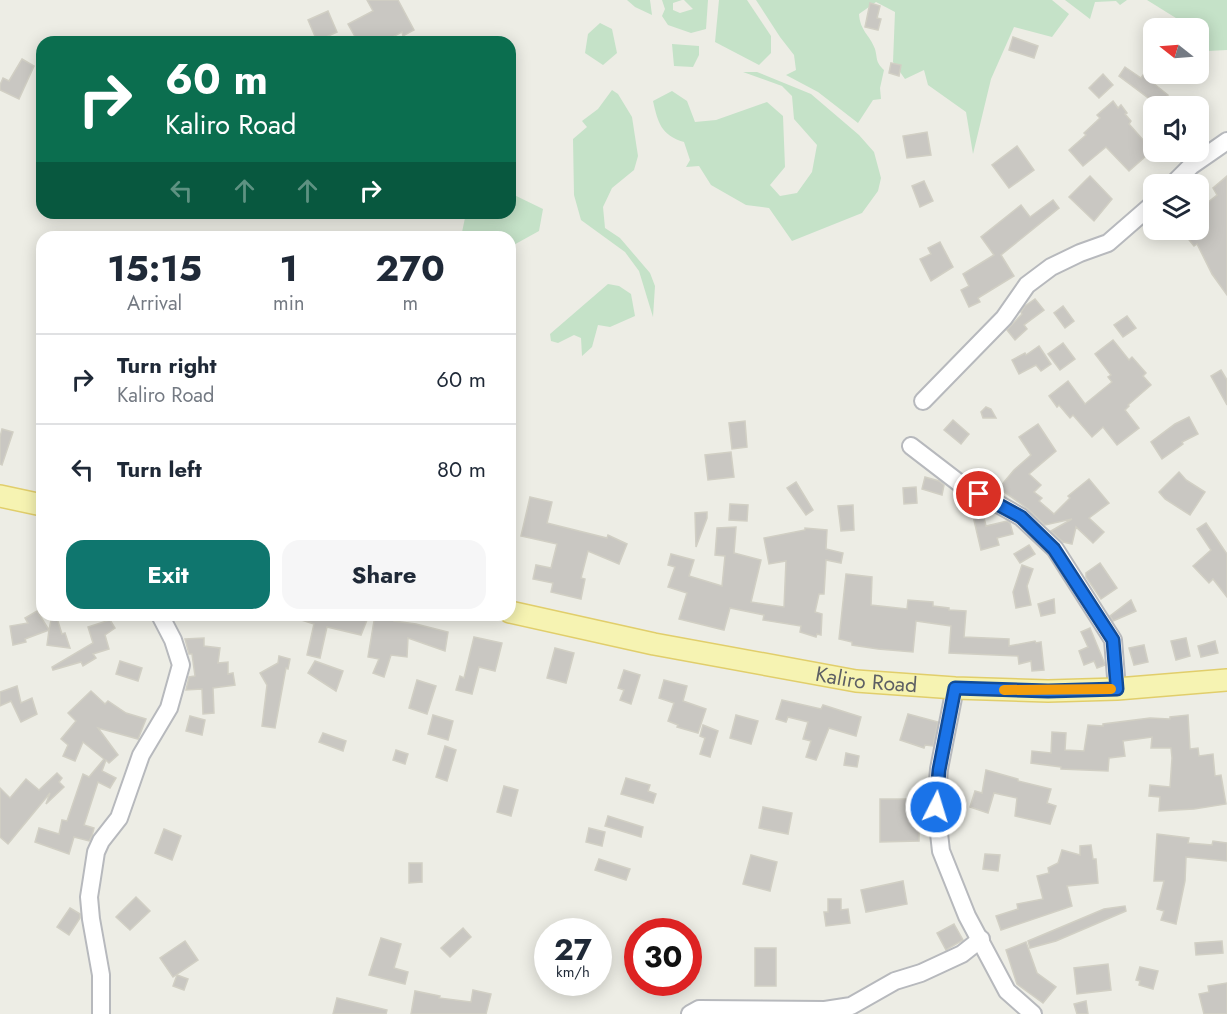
<!DOCTYPE html>
<style>
body{margin:0;font-family:Jost,sans-serif;background:#f6f6f7;color:#1f2937;height:100vh;display:flex;flex-direction:column;font-size:22px;white-space:nowrap}
*{box-sizing:border-box;margin:0}
p{font-size:20px;color:#747a83}
.icon{flex:none;width:33px;height:33px;fill:none;stroke:currentColor;stroke-width:2;stroke-linecap:round;stroke-linejoin:round}
.map{position:relative;flex:1;overflow:hidden}
.panel{position:absolute;left:36px;top:231px;width:480px;height:390px;display:flex;flex-direction:column;background:#fff;border-radius:18px;box-shadow:0 3px 15px #0003}
.panel>*{flex:none}
.hud{position:absolute;left:36px;top:36px;width:480px;height:183px;border-radius:18px;box-shadow:0 3px 15px #0003;background:#0b6e4f;color:#fff;overflow:hidden}
.needle{width:39px;rotate:287deg}
.buttons{position:absolute;left:1143px;top:18px;display:grid;gap:12px}
.buttons a{display:grid;place-items:center;width:66px;height:66px;border-radius:12px;background:#fff;box-shadow:0 3px 15px #0003;font-size:30px}
.speed{position:absolute;left:534px;top:918px;display:flex;gap:12px;font-size:30px;font-weight:700;text-align:center}
.speed>*{display:grid;place-content:center;width:78px;height:78px;border-radius:50%;background:#fff;box-shadow:0 3px 15px #0003;line-height:1}
.speed small{font-size:15px;font-weight:400}
.speed .limit{border:9px solid #d22;background:#fff;color:#111}
.pin{position:absolute;display:grid;place-items:center;width:51px;height:51px;color:#fff;margin:-26px;border:3px solid #fff;border-radius:50%;box-shadow:0 2px 6px #0007}
.me{position:absolute;width:66px;margin:-33px;rotate:5deg;stroke-linejoin:round;filter:drop-shadow(0 0 4px #0008)}
.turn{display:flex;align-items:center;gap:21px;height:126px;padding:0 30px;font-size:27px}
.turn .icon{width:78px;height:78px;stroke-width:2.5}
.turn b{display:block;font-size:42px;line-height:51px}
.lanes{display:flex;align-items:center;height:57px;padding:0 30px;background:#0003;justify-content:center;gap:30px;direction:ltr}
.lanes .off{opacity:.35}
.eta{display:flex;justify-content:space-evenly;align-items:center;height:102px;text-align:center}
.eta b{font-size:36px;font-weight:700;line-height:42px}
.action{display:flex;gap:12px;margin-top:auto;padding:12px 30px}
.action a{flex:1;height:69px;border-radius:18px;background:#0f766e;color:#fff;font-size:24px;font-weight:700;line-height:69px;text-align:center}
.action a+a{background:#f6f6f7;color:#1f2937}
ul{padding:0;list-style:none}
li{display:flex;align-items:center;gap:18px;height:90px;padding:0 30px;border-top:2px solid #e0e1e3}
li div{flex:1}
li b{display:block;font-size:22px}
li em{font-style:normal}
.map>svg:first-child{display:block}
.green{fill:#c5e2c8}
.building{fill:#c9c7c2;stroke:#d1cfc4;stroke-width:1.5}
.lines{fill:none;stroke-linecap:round;stroke-linejoin:round}
.minor-casing{stroke:#b7b9bd;stroke-width:20}
.major-casing{stroke:#e1ce6b;stroke-width:24}
.minor{stroke:#fff;stroke-width:16}
.major{stroke:#f6f3b2;stroke-width:21}
.route-casing{stroke:#114b97;stroke-width:15}
.route{stroke:#1a73e8;stroke-width:10}
.slow{stroke:#f59e0b;stroke-width:10}
.labels{text-anchor:middle;dominant-baseline:central;stroke-width:6;stroke-linejoin:round;paint-order:stroke}
.street-label{font-size:21px;fill:#5d5f64;stroke:#fff}
</style>
<div class="map">
<svg width="1227" height="1014" viewBox="0 0 1227 1014">
<rect width="100%" height="100%" fill="#edede5"/>
<g class="green">
<polygon points="627,0 650,0 652,15 635,7"/>
<polygon points="662,0 682,0 673,3 673,10 680,13 693,9 684,0 708,0 706,29 691,33 668,25 662,16 665,9"/>
<polygon points="719,0 747,0 771,36 771,53 759,65 715,42"/>
<path d="M756,0H1052L1069,14L1052,37L1014,27L991,79L973,154L966,112L928,85L924,70L905,79L893,62L895,12L876,2L859,14C860,31 870,35 875,49C878,60 875,61 884,70L880,88L881,99L873,100L858,123L818,92L786,75L796,70L794,55L780,37Z"/>
<polygon points="1065,0 1127,0 1120,5 1116,1 1095,2 1090,19"/>
<polygon points="1147,0 1227,0 1227,50 1208,51 1199,45 1198,28 1192,28"/>
<polygon points="600,23 612,29 617,53 603,65 585,53 588,34"/>
<polygon points="672,44 699,46 699,55 693,67 674,66"/>
<path d="M743,72H757L811,94L859,135L874,152L881,178L878,191L862,213L792,241L769,208L746,205L711,185L699,166L686,167L690,160L684,142C661,135 658,123 653,101L672,91L687,101L695,122L716,120L767,102L783,116L785,167L770,185L780,196L797,193L812,172L817,145L794,119L792,96L782,86Z"/>
<polygon points="612,90 618,94 632,117 638,156 634,170 612,188 603,207 605,228 620,238 650,273 655,286 653,317 639,271 625,252 581,220 574,195 573,139 587,127 582,121 598,109"/>
<polygon points="510,193 543,209 539,231 510,247 510,237 461,237 466,213 510,213"/>
<polygon points="608,284 619,286 631,294 635,316 610,327 598,325 592,347 582,356 581,338 574,335 558,343 551,341 550,334"/>
</g>
<g class="building">
<polygon points="367,0 398,0 414,30 403,36 402,32 383,42 358,42 348,24 373,11"/>
<polygon points="870,3 880,6 877,18 881,19 878,30 865,27"/>
<polygon points="328,11 337,32 317,41 308,20"/>
<polygon points="1013,37 1038,46 1034,58 1009,50"/>
<polygon points="22,59 34,66 19,99 0,90 0,85 3,78 9,81"/>
<polygon points="891,63 901,65 899,76 889,73"/>
<polygon points="1125,67 1141,78 1143,75 1168,95 1159,106 1119,76"/>
<polygon points="1103,74 1113,85 1099,98 1089,88"/>
<polygon points="1113,101 1118,108 1121,105 1127,113 1125,114 1131,121 1129,124 1144,141 1154,133 1154,149 1129,171 1106,147 1083,166 1069,150 1086,135 1084,133 1100,118 1097,115"/>
<polygon points="927,132 931,155 907,158 903,136"/>
<polygon points="1017,146 1034,170 1009,188 992,165"/>
<polygon points="1090,176 1112,199 1094,221 1069,197"/>
<polygon points="1227,176 1227,295 1212,274 1197,244 1194,246 1181,230 1198,230 1198,210 1217,195 1213,188"/>
<polygon points="924,181 933,201 920,207 912,186"/>
<polygon points="1053,200 1059,208 1001,255 1014,276 978,298 980,302 969,307 961,290 969,286 963,274 994,255 981,237 1021,205 1030,217"/>
<polygon points="940,242 953,267 931,281 920,259 931,254 928,248"/>
<polygon points="1035,299 1044,310 1024,325 1027,329 1015,340 1007,330 1022,314 1021,312 1025,306"/>
<polygon points="1063,306 1074,321 1065,328 1054,313"/>
<polygon points="1127,316 1136,328 1123,337 1114,325"/>
<polygon points="1113,340 1129,360 1132,357 1146,373 1143,376 1151,385 1128,405 1129,406 1125,410 1139,428 1117,445 1103,427 1092,437 1073,415 1070,418 1059,405 1057,407 1049,396 1068,381 1085,404 1112,382 1108,377 1111,375 1095,354"/>
<polygon points="1063,343 1075,359 1060,370 1048,354"/>
<polygon points="1039,346 1051,364 1041,371 1036,365 1019,374 1012,360 1025,353 1026,355"/>
<polygon points="1221,370 1227,380 1227,405 1211,376"/>
<polygon points="986,407 991,409 996,418 983,418 981,412"/>
<polygon points="1189,417 1198,434 1182,442 1183,444 1162,459 1151,442 1175,424"/>
<polygon points="953,420 969,434 961,444 944,430"/>
<polygon points="745,421 747,447 732,449 729,423"/>
<polygon points="1038,424 1056,451 1029,474 1041,485 1034,492 1042,498 1039,501 1054,514 1070,498 1068,496 1089,479 1109,503 1089,518 1104,532 1093,543 1076,527 1072,544 1063,542 1051,531 1072,519 1045,525 1028,509 999,488 1014,470 1031,455 1019,437"/>
<polygon points="2,429 13,432 2,465 0,464 0,437"/>
<polygon points="731,452 734,477 708,480 705,455"/>
<polygon points="1179,472 1186,480 1205,492 1190,515 1165,499 1159,492"/>
<polygon points="925,477 939,481 944,485 942,495 922,489"/>
<polygon points="796,482 813,510 806,515 787,488"/>
<polygon points="916,487 917,503 904,504 903,488"/>
<polygon points="530,497 552,502 547,523 607,538 608,535 627,544 619,564 588,551 581,578 585,579 581,599 551,592 553,583 533,579 536,565 551,568 557,544 521,536"/>
<polygon points="730,504 748,505 747,521 729,520"/>
<polygon points="853,505 854,530 841,531 838,506"/>
<polygon points="707,512 707,518 696,547 695,513"/>
<polygon points="983,514 986,526 1007,521 1010,523 1013,534 997,538 999,545 981,550 973,516"/>
<polygon points="1206,523 1227,554 1227,597 1213,579 1209,583 1193,566 1211,550 1197,529"/>
<polygon points="736,527 734,553 761,560 751,602 784,607 786,561 769,564 764,538 805,530 805,528 827,530 826,549 843,553 841,563 826,560 824,594 819,594 815,612 822,614 821,635 817,634 816,637 800,632 801,626 763,620 764,615 730,608 724,630 679,619 687,593 668,587 675,567 668,565 671,554 694,560 689,576 722,586 725,556 715,555 717,528"/>
<polygon points="1029,545 1035,554 1020,563 1014,554"/>
<polygon points="1100,563 1117,588 1101,599 1086,577 1086,573"/>
<polygon points="1022,565 1033,569 1027,586 1031,605 1016,608 1013,592"/>
<polygon points="846,574 872,577 871,605 907,609 908,600 933,602 933,606 949,608 949,610 966,611 964,637 1009,639 1009,646 1035,641 1036,643 1041,642 1044,670 1032,671 1031,661 1019,664 1018,656 949,653 951,626 916,621 913,652 878,649 852,645 852,642 839,639"/>
<polygon points="1054,599 1055,613 1041,616 1038,604"/>
<polygon points="1131,600 1136,611 1113,621 1110,616"/>
<polygon points="37,611 49,630 52,615 56,615 62,634 65,633 70,648 47,645 49,630 25,639 26,642 13,645 10,626 28,623 25,618"/>
<polygon points="293,615 369,615 361,635 327,627 320,658 307,655 314,624 292,617"/>
<polygon points="375,615 395,615 394,621 416,624 448,632 445,651 408,638 407,657 391,655 384,677 373,673 379,659 368,657"/>
<polygon points="110,620 115,628 105,635 109,649 93,654 96,658 83,666 81,662 53,670 52,667 93,643 88,627"/>
<polygon points="1090,628 1104,662 1105,665 1097,668 1094,661 1084,665 1079,651 1088,647 1081,632"/>
<polygon points="474,637 502,643 495,671 479,667 472,694 456,690 460,676 464,678"/>
<polygon points="204,638 204,646 220,648 218,663 228,662 228,674 233,673 235,685 213,688 214,713 203,714 202,689 186,690 189,677 195,676 192,654 189,654 185,639"/>
<polygon points="1186,638 1190,656 1176,660 1171,641"/>
<polygon points="1215,641 1218,653 1201,657 1198,646"/>
<polygon points="1144,645 1148,662 1134,665 1129,648"/>
<polygon points="555,648 574,653 566,683 547,678"/>
<polygon points="279,656 290,659 288,669 286,668 275,728 262,726 267,685 260,673 278,663"/>
<polygon points="120,661 142,668 138,681 116,674"/>
<polygon points="315,661 343,671 336,691 308,673"/>
<polygon points="624,670 640,675 631,704 620,700 624,690 618,688"/>
<polygon points="417,680 436,686 427,714 409,708"/>
<polygon points="664,680 687,686 683,701 706,709 698,733 677,727 678,725 668,721 674,703 659,698"/>
<polygon points="17,686 21,703 32,698 37,714 21,722 11,701 0,706 0,692"/>
<polygon points="91,691 105,704 108,701 126,713 146,719 138,739 98,728 118,755 109,763 106,760 102,771 116,778 110,788 98,782 84,825 94,828 92,836 89,841 74,837 69,854 35,842 39,828 59,834 62,820 67,821 83,774 89,777 104,759 83,742 75,761 63,756 68,745 61,739 76,721 68,713"/>
<polygon points="782,700 821,709 823,705 861,717 856,736 829,728 816,760 806,757 811,741 803,739 808,722 788,717 786,722 776,719"/>
<polygon points="908,714 938,722 933,746 925,745 924,748 900,740"/>
<polygon points="433,715 453,721 448,740 428,734"/>
<polygon points="736,715 758,721 751,744 730,738"/>
<polygon points="1188,715 1190,749 1198,748 1199,756 1213,754 1215,776 1221,775 1226,804 1194,809 1159,811 1160,797 1149,796 1150,785 1170,787 1172,758 1171,748 1151,748 1152,737 1123,741 1125,756 1109,758 1108,771 1061,769 1061,767 1031,763 1032,751 1051,753 1052,732 1066,733 1065,750 1084,751 1088,725 1103,726 1103,724 1150,718 1170,719 1170,717"/>
<polygon points="190,716 205,720 202,735 186,731"/>
<polygon points="703,725 718,731 710,757 700,754 705,738 700,736"/>
<polygon points="323,733 346,741 343,751 319,742"/>
<polygon points="445,746 456,750 447,781 436,777"/>
<polygon points="396,750 408,754 405,764 393,760"/>
<polygon points="846,753 859,756 857,767 844,765"/>
<polygon points="986,770 1018,779 1018,781 1051,789 1047,803 1056,806 1050,824 1015,816 1017,798 994,793 988,813 970,807 975,791 982,793"/>
<polygon points="57,773 62,778 59,782 64,787 46,804 50,793 8,844 0,837 0,788 10,798 26,779 39,790"/>
<polygon points="626,778 650,785 648,791 656,794 653,803 621,794"/>
<polygon points="504,786 518,790 511,816 497,812"/>
<polygon points="880,799 919,799 919,841 880,842"/>
<polygon points="763,807 792,813 788,834 759,828"/>
<polygon points="608,816 643,827 641,837 605,826"/>
<polygon points="589,828 605,832 602,846 586,842"/>
<polygon points="164,829 181,836 172,860 155,853"/>
<polygon points="1157,834 1189,838 1188,843 1212,845 1213,841 1227,843 1227,861 1186,857 1185,881 1176,924 1161,920 1164,911 1157,909 1164,881 1154,881"/>
<polygon points="1091,845 1093,859 1096,859 1098,883 1067,886 1072,906 1001,930 996,916 1018,909 1017,904 1043,899 1037,876 1049,873 1048,868 1058,863 1062,850 1080,855 1080,846"/>
<polygon points="985,854 1000,855 998,871 983,869"/>
<polygon points="751,855 777,862 770,891 743,884"/>
<polygon points="599,859 630,869 626,880 595,870"/>
<polygon points="409,863 422,863 422,882 409,883"/>
<polygon points="903,881 907,904 866,912 861,890"/>
<polygon points="136,897 150,911 130,930 116,917"/>
<polygon points="828,899 841,899 841,910 848,909 850,923 826,926 824,912 828,912"/>
<polygon points="1125,906 1126,911 1056,941 1030,948 1028,941 1104,909"/>
<polygon points="70,908 80,914 80,918 69,935 57,927"/>
<polygon points="954,924 963,940 946,950 937,933"/>
<polygon points="463,928 471,937 450,957 441,948"/>
<polygon points="381,938 401,944 394,968 408,972 405,984 369,975"/>
<polygon points="185,941 198,960 173,977 160,958"/>
<polygon points="1222,941 1223,953 1196,955 1195,943"/>
<polygon points="1026,942 1037,973 1056,987 1043,1003 1017,984 1006,950"/>
<rect x="755" y="948" width="21" height="38"/>
<polygon points="1108,964 1111,990 1077,994 1074,968"/>
<polygon points="1140,967 1158,971 1153,989 1139,985 1140,981 1136,980"/>
<polygon points="177,975 188,979 184,990 173,986"/>
<polygon points="1227,983 1227,1014 1204,1014 1199,994 1209,992 1208,986"/>
<polygon points="473,990 491,994 486,1014 411,1014 415,991 440,996 439,998 471,1002"/>
<polygon points="337,998 387,1010 386,1014 333,1014"/>
<polygon points="1086,1001 1088,1014 1077,1014 1074,1004"/>
</g>
<g class="lines">
<defs>
<g id="minor">
<polyline points="1173,184 1191,166 1227,141"/>
<polyline points="923,401 1004,318 1027,285 1051,267 1080,253 1108,243 1154,203"/>
<polyline points="911,446 967,489 991,500 1021,517 1055,549 1113,640 1117,689"/>
<polyline points="955,688 939,769 936,807 941,851 967,916 1007,991 1033,1014"/>
<polyline points="101,1014 101,975 91,919 89,897 92,878 96,852 101,841 119,818 141,755 169,708 181,665 173,640 160,615"/>
<polyline points="690,1014 699,1009 825,1010 851,1006 895,981 921,973 962,954 981,939"/>
</g>
<g id="major">
<polyline points="0,496 42,505"/>
<path id="s1" d="M510,612L654,644L856,681L955,688L1048,691L1117,689L1227,680"/>
</g>
</defs>
<use href="#minor" class="minor-casing"/>
<use href="#major" class="major-casing"/>
<use href="#minor" class="minor"/>
<use href="#major" class="major"/>
</g>
<g class="lines">
<defs>
<polyline id="route" points="936,807 939,770 955,688 1048,691 1117,689 1113,640 1054,549 1021,517 979,494"/>
</defs>
<use href="#route" class="route-casing"/>
<use href="#route" class="route"/>
<polyline class="slow" points="1004,690 1111,689"/>
</g>
<g class="labels">
<g class="street-label">
<text stroke="none"><textPath href="#s1" startOffset="363">Kaliro Road</textPath></text>
</g>
</g>
</svg>
<div class="buttons">
<a><svg class="needle" viewBox="-14 -14 28 28"><path d="M0-13l5 13h-10z" fill="#e53935"/><path d="M0 13l5-13h-10z" fill="#747a83"/></svg></a>
<a><svg class="icon" aria-label="sound" viewBox="0 0 24 24"><path d="M4 9h4l5-4v14l-5-4H4zM17 9q2 3 0 6"/></svg></a>
<a><svg class="icon" aria-label="layers" viewBox="0 0 24 24"><path d="M12 4l9 5-9 5-9-5zM3 14l9 5 9-5"/></svg></a>
</div>
<div class="speed"><div>27<small>km/h</small></div><div class="limit">30</div></div>
<div class="pin" style="left:979px;top:494px;background:#d93025"><svg class="icon" aria-label="arrive" viewBox="0 0 24 24"><path d="M6 21V4h12l-3 4 3 4H6"/></svg></div>
<svg class="me" style="left:936px;top:807px" viewBox="-20 -20 40 40"><circle r="17" fill="#1a73e8" stroke="#fff" stroke-width="3"/><path d="M0-11L8 9 0 5-8 9z" fill="#fff"/></svg>
<div class="hud">
<div class="turn"><svg class="icon" aria-label="right" viewBox="0 0 24 24"><path d="M7 20v-9h11M14 6l5 5-5 5"/></svg><div><b>60 m</b>Kaliro Road</div></div>
<div class="lanes"><svg class="icon off" aria-label="left" viewBox="0 0 24 24"><path d="M17 20v-9H6M10 6l-5 5 5 5"/></svg><svg class="icon off" aria-label="ahead" viewBox="0 0 24 24"><path d="M12 20V5M6 11l6-6 6 6"/></svg><svg class="icon off" aria-label="ahead" viewBox="0 0 24 24"><path d="M12 20V5M6 11l6-6 6 6"/></svg><svg class="icon" aria-label="right" viewBox="0 0 24 24"><path d="M7 20v-9h11M14 6l5 5-5 5"/></svg></div>
</div>
<section class="panel">
<div class="eta">
<div><b>15:15</b><p>Arrival</p></div>
<div><b>1</b><p>min</p></div>
<div><b>270</b><p>m</p></div>
</div>
<ul>
<li><svg class="icon" aria-label="right" viewBox="0 0 24 24"><path d="M7 20v-9h11M14 6l5 5-5 5"/></svg><div><b>Turn right</b><p>Kaliro Road</p></div><em>60 m</em></li>
<li><svg class="icon" aria-label="left" viewBox="0 0 24 24"><path d="M17 20v-9H6M10 6l-5 5 5 5"/></svg><div><b>Turn left</b></div><em>80 m</em></li>
</ul>
<div class="action"><a>Exit</a><a>Share</a></div>
</section>
</div>
